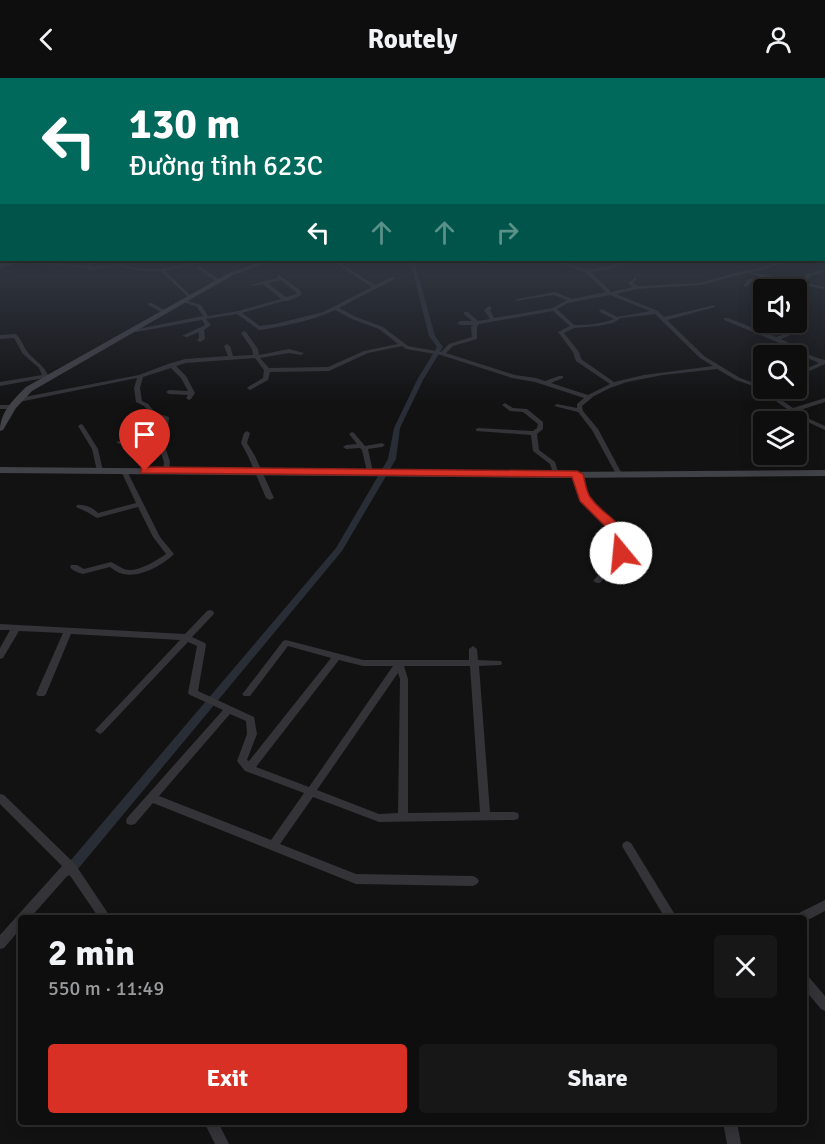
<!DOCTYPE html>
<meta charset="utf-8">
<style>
body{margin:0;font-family:Signika,sans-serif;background:#171717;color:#f1f3f6;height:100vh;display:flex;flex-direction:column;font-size:22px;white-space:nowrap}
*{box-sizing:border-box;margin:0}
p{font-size:20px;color:#9b9c9e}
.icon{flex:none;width:33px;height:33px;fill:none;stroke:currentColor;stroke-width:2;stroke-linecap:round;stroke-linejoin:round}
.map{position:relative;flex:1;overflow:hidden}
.sheet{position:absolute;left:18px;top:837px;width:789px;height:210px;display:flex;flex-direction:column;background:#0e0e0e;border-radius:6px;box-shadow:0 3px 15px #0003,0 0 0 2px #2e2e2e}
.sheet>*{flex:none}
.top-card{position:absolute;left:0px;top:0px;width:825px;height:183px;box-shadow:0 3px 15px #0003,0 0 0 2px #2e2e2e;background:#00695c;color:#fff;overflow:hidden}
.buttons{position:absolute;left:753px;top:201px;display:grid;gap:12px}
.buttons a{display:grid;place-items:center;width:54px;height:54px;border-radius:6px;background:#0e0e0e;box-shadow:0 3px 15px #0003,0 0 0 2px #2e2e2e;font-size:30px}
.pin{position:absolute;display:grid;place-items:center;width:51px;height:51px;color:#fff;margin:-62px -26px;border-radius:50% 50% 50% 0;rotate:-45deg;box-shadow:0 0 6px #0007}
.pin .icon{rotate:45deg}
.me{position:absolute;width:66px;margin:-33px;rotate:343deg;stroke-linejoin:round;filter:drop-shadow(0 0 4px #0008)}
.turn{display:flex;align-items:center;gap:21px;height:126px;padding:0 30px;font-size:27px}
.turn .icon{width:78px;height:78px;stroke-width:2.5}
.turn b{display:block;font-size:42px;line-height:51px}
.lanes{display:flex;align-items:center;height:57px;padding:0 30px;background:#0003;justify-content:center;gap:30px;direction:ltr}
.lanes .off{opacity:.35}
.round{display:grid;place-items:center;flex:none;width:63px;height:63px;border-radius:6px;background:#171717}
.overview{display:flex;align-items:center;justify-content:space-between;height:102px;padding:0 30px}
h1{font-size:36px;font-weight:800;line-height:45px}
.cta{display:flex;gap:12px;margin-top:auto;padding:12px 30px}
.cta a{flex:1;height:69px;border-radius:6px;background:#d93025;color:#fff;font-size:24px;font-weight:800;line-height:69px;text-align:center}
.cta a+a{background:#171717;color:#f1f3f6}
header{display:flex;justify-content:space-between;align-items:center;height:78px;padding:0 30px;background:#0e0e0e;font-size:27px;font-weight:800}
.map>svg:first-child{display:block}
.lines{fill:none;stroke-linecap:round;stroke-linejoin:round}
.canal{fill:#292d36;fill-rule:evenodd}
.street{fill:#333338;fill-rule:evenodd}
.secondary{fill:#414148;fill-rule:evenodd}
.route{fill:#d93025;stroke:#8d1f18;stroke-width:1.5}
</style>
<header><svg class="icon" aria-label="back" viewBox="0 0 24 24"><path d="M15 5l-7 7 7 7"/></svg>Routely<svg class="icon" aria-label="person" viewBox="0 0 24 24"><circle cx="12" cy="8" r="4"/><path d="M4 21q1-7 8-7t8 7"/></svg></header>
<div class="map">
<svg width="825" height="1066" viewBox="0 0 825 1066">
<rect width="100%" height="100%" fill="#121213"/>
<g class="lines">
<polygon class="canal" points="410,182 414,182 435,258 443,269 423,302 400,350 396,381 342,473 73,797 69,798 65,797 63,793 65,789 336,470 388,381 394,350 417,302 437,269 429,258"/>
<g class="street">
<rect x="824" y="177" width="1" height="2"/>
<polygon points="88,182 92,182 91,189 120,186 141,191 162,191 202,183 204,184 165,193 192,219 192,220 190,221 161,193 141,193 120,188 89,192 87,190 34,186 32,185 34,184 87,188"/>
<path d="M331,182H335L375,207L392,199L396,200L339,230L356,239L383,249L408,268L441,274L449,266L472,259L471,249L473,247H460L457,245L460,243H472L464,236V234H468L478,243L490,241L484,232L489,228L492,230L490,232L494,240L553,230L567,222L554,217L515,223V222L517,221L555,214L572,221L606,214L585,194L553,183V182H558C578,189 588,194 610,188C618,186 625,182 634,182V183L611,191L591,194L611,214L633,209L628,205L635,200L637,201L633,205L638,208L700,205L738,194L760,190L784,182H789L763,192L751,194L800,204L807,196L825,191V193L811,198L805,205L825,209V211L765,200L751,204L746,209L744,208L747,202L760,198L747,195L700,207L637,211L616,216L658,233L664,239L715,227V229L667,242L704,278L740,300L760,307L764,310L793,330L825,320V324L797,333L805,339L825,348V352L801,341L756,309L736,302L717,291L663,297L627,304L610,310L594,318L582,328L583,333L598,351L622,396L619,398L616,396L592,352L578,334L554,328L557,326L577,330V326L584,320L535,304L512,300L441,277L406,271L402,268L368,275L329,293L270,294L268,302L250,312L247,310L248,309L263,300L264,292L255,280L186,285L176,288L186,298L195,315L191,321L189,322L186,320L188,317L169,316L166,314L169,312L188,313L181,300L171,290L143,299L140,310L142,323L148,326L156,335L169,339L168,351L162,359L170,384L169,393L166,395L163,393L164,384L156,360L146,358L119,366L116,364L146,354L157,357L162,351L163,340L152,338L144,328L136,324L134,310L137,300L19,324L16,322L19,320L139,297L168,286L185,281L228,278L224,268L227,266L230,268L233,278L253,277L252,271L241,255L244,253L246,254L258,271L259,277L289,271L304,275L301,277L289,275L260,280L269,290L328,289L364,273L398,266L379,251L352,241L335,232C315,242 281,249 259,252L237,236L206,241L211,247L204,252L205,261L200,264L197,262L199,260V254L187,259L182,258L205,247L202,242L136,254L133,252L203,238L197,229L183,224V223L185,222L201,227L208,238L238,233L281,221L263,206L252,208L250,207L278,200L277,198L279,197L300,212L302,217L288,223H284L242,235L260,248L275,246L323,234L372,209ZM281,202L296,214L297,216L286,219L267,205ZM610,217L650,233L617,239L602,231L599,233L600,234L614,241C601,246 588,247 574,247L557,231L568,225ZM553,233L570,248L558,254L573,274L576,283L610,306L588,317L551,305L563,300V298H559L545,303L536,300L515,297L446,275L453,268L477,261V249L479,246ZM655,236L700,280L713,288L644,297L614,304L581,281L579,274L564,255L574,250L598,248L613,245L621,240Z"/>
<polygon points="490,182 494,182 494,184 481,187 479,186"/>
<polygon points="196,188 200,188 221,203 217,204 196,190"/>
<polygon points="148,225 152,225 168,234 163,235 148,227"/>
<path d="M724,240H728L776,259L786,256L765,244H772L793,256L781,261C796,268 809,279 825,282V286L796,299V295L819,285L798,276L794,271L724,242Z"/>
<path d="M16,256C21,261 23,267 26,272C34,283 48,289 49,302H45L44,300L0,308V304L42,297L39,290L23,276L14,260L0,261V257Z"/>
<polygon points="505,325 513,330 527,331 543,344 543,351 537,356 539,372 555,384 559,397 558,398 554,398 550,386 533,373 531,357 476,353 476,351 478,350 533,353 537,350 538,346 523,334 510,333 502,327"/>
<polygon points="0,327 12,327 15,329 12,331 0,331"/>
<polygon points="81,346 83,347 98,371 103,393 102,394 100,395 97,393 92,371 78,348"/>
<polygon points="247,353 250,355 247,365 255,378 274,420 270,422 266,420 248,378 241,365 244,355"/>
<polygon points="352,354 354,355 365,368 382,365 385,367 382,369 368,371 373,394 372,395 370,396 367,394 362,372 360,370 346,371 343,369 346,367 357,366 349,356"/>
<path d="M124,391L127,393L160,459L174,476C163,487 140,500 123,496C118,495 114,492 110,489L83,496C79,495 73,493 70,489L71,487H77L84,491L111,484C116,486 119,489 124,491C136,496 157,482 166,476L153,459L138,429L97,440L87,434L76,429L77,427C85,426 93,430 98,435L136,425L121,393Z"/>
<polygon points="577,394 580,396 587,419 618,448 625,462 622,480 600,505 597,505 593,503 614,479 617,462 612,451 580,420 574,396"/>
<path d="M210,532L213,533L214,535L213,537L192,559L205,565L206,567L198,613L254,639L257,656L247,682L249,683L331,580L288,568L250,618H244L242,616L244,614L283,563L286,562L363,582H469V571L473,568L477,571L478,582L501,583L502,585L501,587L479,588L490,734H514L518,735L519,738L518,741L514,742L379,744L313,719L280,766L356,796L473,798L477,800L479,803L477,806L473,808L356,806L153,725L135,746L131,747L127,746L126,743L127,740L223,632L190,617L188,615L197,568L188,564L103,654L100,656L97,654L95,652L97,650L180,562L71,556L46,616L44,618H38L36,616L63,555L19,553L3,580L0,581V570L10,552H0V546L185,556L207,533ZM339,582L363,588H393L309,709L256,689ZM404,588H470L480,734L408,735V601ZM398,595L400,601L398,735L379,736L317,712ZM230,636L246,643L247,656L237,683L245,693L304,715L271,762L159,718Z"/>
<polygon points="0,716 4,717 75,786 111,840 99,840 69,796 30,840 21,840 21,850 4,870 0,871 0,857 62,788 0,726"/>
<polygon points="627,763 631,765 677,840 665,840 622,768 623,765"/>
<polygon points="825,822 825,833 804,844 804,840 795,840 797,836"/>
<polygon points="804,896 808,898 825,918 825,933 821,931 804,911"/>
<polygon points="204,1044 218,1044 229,1066 215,1066"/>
<polygon points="723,1044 737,1044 741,1066 727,1066"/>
</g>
<g class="secondary">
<polygon points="22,182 32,182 0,190 0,186"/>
<path d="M267,182H275L233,197L32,313L16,330L3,352L0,353C0,334 13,322 26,309L229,195Z"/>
<polygon points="0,389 556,394 825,392 825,398 556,400 0,395"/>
</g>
</g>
<linearGradient id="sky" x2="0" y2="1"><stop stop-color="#0a0a0a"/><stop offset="0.54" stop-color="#333944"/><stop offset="1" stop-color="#333944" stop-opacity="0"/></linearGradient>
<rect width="825" height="325" fill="url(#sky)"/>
<path class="route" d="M145,389L577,393L583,396C585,403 586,413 590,419C608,444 623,436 627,475L625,477H616L613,456L580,423L572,399L141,395V390Z"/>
</svg>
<div class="buttons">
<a><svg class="icon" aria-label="sound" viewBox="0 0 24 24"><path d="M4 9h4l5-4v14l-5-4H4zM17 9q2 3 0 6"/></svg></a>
<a><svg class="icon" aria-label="search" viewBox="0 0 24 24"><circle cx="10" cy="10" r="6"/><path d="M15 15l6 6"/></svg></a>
<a><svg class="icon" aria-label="layers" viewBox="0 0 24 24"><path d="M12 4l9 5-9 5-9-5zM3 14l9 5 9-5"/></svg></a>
</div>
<div class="pin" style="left:145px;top:393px;background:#d93025"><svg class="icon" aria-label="arrive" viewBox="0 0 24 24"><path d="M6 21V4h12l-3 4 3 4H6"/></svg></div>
<svg class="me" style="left:621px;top:475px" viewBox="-20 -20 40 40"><circle r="19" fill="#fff"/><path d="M0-13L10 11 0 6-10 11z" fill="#d93025"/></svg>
<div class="top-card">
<div class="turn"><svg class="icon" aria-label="left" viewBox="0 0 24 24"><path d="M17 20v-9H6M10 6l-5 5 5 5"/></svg><div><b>130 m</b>Đường tỉnh 623C</div></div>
<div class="lanes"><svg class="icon" aria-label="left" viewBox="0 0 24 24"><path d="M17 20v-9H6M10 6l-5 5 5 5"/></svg><svg class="icon off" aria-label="ahead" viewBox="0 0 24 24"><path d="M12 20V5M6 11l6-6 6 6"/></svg><svg class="icon off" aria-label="ahead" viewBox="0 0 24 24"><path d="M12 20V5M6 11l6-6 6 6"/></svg><svg class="icon off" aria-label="right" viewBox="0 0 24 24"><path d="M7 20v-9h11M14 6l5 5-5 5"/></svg></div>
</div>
<section class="sheet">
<div class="overview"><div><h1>2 min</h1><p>550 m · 11:49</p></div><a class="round"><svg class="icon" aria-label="close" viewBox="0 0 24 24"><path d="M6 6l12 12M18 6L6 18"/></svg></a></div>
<div class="cta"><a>Exit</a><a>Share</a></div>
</section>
</div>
